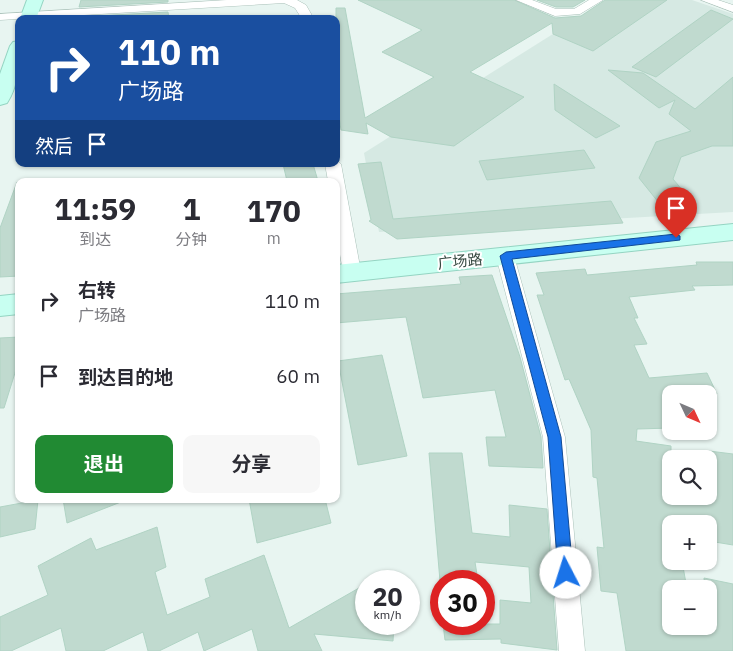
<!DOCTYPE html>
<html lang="zh">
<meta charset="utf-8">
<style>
body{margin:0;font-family:"IBM Plex Sans","Noto Sans SC",sans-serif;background:#f7f7f7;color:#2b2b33;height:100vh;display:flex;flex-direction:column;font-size:19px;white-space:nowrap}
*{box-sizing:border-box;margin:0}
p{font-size:16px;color:#7c7c81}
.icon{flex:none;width:28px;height:28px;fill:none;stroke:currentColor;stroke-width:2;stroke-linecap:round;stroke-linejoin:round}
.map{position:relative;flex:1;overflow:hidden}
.sheet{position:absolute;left:15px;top:178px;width:325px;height:325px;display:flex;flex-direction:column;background:#fff;border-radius:10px;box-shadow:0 1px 4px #0004}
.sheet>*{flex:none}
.hud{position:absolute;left:15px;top:15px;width:325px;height:152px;border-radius:10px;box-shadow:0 1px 4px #0004;background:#1a4fa0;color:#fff;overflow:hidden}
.needle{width:32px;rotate:134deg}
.fabs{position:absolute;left:662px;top:385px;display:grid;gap:10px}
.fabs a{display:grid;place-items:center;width:55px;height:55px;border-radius:10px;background:#fff;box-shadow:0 1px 4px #0004;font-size:25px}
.speed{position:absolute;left:355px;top:570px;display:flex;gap:10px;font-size:25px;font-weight:700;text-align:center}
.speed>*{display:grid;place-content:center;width:65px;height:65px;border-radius:50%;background:#fff;box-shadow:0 1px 4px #0004;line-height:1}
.speed small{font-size:12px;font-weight:400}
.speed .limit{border:8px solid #d22;background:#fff;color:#111}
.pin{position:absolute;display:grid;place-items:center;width:42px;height:42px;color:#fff;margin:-51px -21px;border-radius:50% 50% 50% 0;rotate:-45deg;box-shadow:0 0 5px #0007}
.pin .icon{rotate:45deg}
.me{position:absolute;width:55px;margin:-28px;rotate:355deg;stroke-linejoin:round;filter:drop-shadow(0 0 4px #0008)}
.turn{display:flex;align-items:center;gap:18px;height:105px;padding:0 20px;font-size:22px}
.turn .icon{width:65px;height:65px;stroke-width:2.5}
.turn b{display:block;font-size:35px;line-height:42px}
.then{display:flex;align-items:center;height:48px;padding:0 20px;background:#0003;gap:10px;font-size:19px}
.eta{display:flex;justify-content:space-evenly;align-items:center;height:85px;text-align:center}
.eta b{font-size:30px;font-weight:700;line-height:35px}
.primary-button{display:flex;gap:10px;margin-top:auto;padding:10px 20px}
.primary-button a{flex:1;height:58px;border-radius:10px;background:#218a33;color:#fff;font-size:20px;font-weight:700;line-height:58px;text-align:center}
.primary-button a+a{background:#f7f7f7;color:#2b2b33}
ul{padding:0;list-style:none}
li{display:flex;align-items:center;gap:15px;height:75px;padding:0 20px}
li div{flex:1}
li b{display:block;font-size:19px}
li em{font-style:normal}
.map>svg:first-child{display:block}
.residential{fill:#d6e9e3}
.building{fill:#c0dacf;stroke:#b0d3c4}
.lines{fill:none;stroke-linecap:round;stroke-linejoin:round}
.street-casing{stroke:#aac1b9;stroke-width:1}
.secondary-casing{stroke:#94d4c2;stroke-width:2}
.street{fill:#fff;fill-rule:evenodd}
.secondary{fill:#c8fff1;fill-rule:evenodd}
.route{fill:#1a73e8;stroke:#114b97}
.labels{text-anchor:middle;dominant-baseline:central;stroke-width:4;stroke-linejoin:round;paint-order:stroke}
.street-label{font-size:15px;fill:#364941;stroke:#fff}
</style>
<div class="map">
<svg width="733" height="651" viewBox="0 0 733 651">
<rect width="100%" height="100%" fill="#e8f5f1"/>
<polygon class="residential" points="607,0 692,0 733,14 733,212 379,232 364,153"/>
<g class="building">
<polygon points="81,0 168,0 168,2 79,7"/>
<polygon points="358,0 514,0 555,18 581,16 605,0 667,0 593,51 553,34 552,23 470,72 524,97 454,146 391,137 366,123 368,134 341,130 336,97 336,8 345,8 365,118 434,77 382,52 422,30"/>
<polygon points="537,0 585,0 573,7 556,7"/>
<polygon points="711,10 733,19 656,77 632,67"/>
<polygon points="168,12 169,19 76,19 76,17"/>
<polygon points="608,70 643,73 695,109 733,77 733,146 712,146 681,157 673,179 693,203 663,208 639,178 656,142 691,131 669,114 675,100 659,108"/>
<polygon points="554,84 620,126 596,138 555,110"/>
<polygon points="584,150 595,168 487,180 479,161"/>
<polygon points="381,162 393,219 611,201 623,223 397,239 369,221 371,220 358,164"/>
<polygon points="283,164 313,164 318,181 287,181"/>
<polygon points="17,182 19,183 19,276 0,277 0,228"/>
<polygon points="696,262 733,262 733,285 692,286 695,290 629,297 638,318 634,318 647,344 634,345 649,378 707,373 717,394 671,394 671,428 637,429 636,441 671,446 671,497 709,502 709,451 733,454 733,545 709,541 709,524 671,524 671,561 682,561 687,589 671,589 671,626 710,626 709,589 705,589 704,578 733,584 733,651 626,651 617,593 601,591 597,547 604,548 597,478 593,477 591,430 569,379 565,380 537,295 544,295 536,273 585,269 587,275 697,265"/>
<polygon points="492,275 520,357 541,437 543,468 489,466 486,437 506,437 495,390 423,398 406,317 336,323 336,294 461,284 459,277"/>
<polygon points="19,337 19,360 4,408 0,408 0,338"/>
<polygon points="382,355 407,456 358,465 338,361"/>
<polygon points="429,453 462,453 472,533 510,537 509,505 547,509 557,650 501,643 501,639 445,640 443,624 500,624 500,600 531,603 529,567 475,562 478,581 440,581"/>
<polygon points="63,499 126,499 126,500 67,523"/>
<polygon points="249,499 325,499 331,523 257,543"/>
<polygon points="38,500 35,529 0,537 0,507"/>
<polygon points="157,527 166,567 155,572 167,615 210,597 205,579 264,555 289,628 366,584 366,624 394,624 393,641 314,634 322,651 258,651 252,629 204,651 198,632 159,651 148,651 143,632 103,651 66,651 61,628 11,651 0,651 0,617 48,595 38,566 91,538 96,550"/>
</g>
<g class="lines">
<defs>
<g id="street">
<polygon points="227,0 297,0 306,5 314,19 302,19 295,8 284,3 0,20 0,14"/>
<polygon points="516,0 532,0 556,9 574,9 589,0 603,0 580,14 555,16"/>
<polygon points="701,0 718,0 733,5 733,12"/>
<polygon points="336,160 341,164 361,272 358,276 352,278 346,276 343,272 336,231 336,181 328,181 325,164 336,164"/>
<polygon points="505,250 511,252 514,256 565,437 585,651 559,651 543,437 496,256 499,252"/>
</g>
<g id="secondary">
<polygon points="27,0 43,0 36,19 20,19"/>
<path d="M19,41C19,62 19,85 7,103L0,105V74L10,46L13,42Z"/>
<polygon points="733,224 733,240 336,283 336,265"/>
<polygon points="19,294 19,314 0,316 0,296"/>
</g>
</defs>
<use href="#street" class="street-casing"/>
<use href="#secondary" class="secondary-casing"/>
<use href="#street" class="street"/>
<use href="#secondary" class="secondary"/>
</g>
<polygon class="route" points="676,234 680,236 680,240 512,259 561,437 573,573 571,578 566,581 561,578 558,573 548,437 500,256 506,252"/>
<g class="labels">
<g class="street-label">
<text transform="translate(460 261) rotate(-6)">广场路</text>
</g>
</g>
</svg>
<div class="fabs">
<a><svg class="needle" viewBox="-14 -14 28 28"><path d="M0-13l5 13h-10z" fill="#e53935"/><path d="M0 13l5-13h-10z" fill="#7c7c81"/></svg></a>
<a><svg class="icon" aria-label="search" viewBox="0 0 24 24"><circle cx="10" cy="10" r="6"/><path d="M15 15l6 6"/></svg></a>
<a>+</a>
<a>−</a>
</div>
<div class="speed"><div>20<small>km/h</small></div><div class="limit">30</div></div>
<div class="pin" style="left:676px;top:238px;background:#d93025"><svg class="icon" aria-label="arrive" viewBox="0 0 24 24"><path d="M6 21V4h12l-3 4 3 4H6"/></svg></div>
<svg class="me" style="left:566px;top:573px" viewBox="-20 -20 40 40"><circle r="19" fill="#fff"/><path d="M0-13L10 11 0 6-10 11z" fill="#1a73e8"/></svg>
<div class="hud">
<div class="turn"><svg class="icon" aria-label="right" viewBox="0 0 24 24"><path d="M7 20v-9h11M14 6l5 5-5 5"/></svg><div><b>110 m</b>广场路</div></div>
<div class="then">然后<svg class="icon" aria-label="arrive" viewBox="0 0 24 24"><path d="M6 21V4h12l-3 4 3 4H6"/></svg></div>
</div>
<section class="sheet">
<div class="eta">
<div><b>11:59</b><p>到达</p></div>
<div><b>1</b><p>分钟</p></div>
<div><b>170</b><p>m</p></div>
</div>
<ul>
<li><svg class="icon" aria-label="right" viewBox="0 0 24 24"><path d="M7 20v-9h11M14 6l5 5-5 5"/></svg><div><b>右转</b><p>广场路</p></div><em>110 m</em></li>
<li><svg class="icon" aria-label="arrive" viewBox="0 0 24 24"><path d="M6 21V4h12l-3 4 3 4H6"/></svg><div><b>到达目的地</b></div><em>60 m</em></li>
</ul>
<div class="primary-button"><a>退出</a><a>分享</a></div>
</section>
</div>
